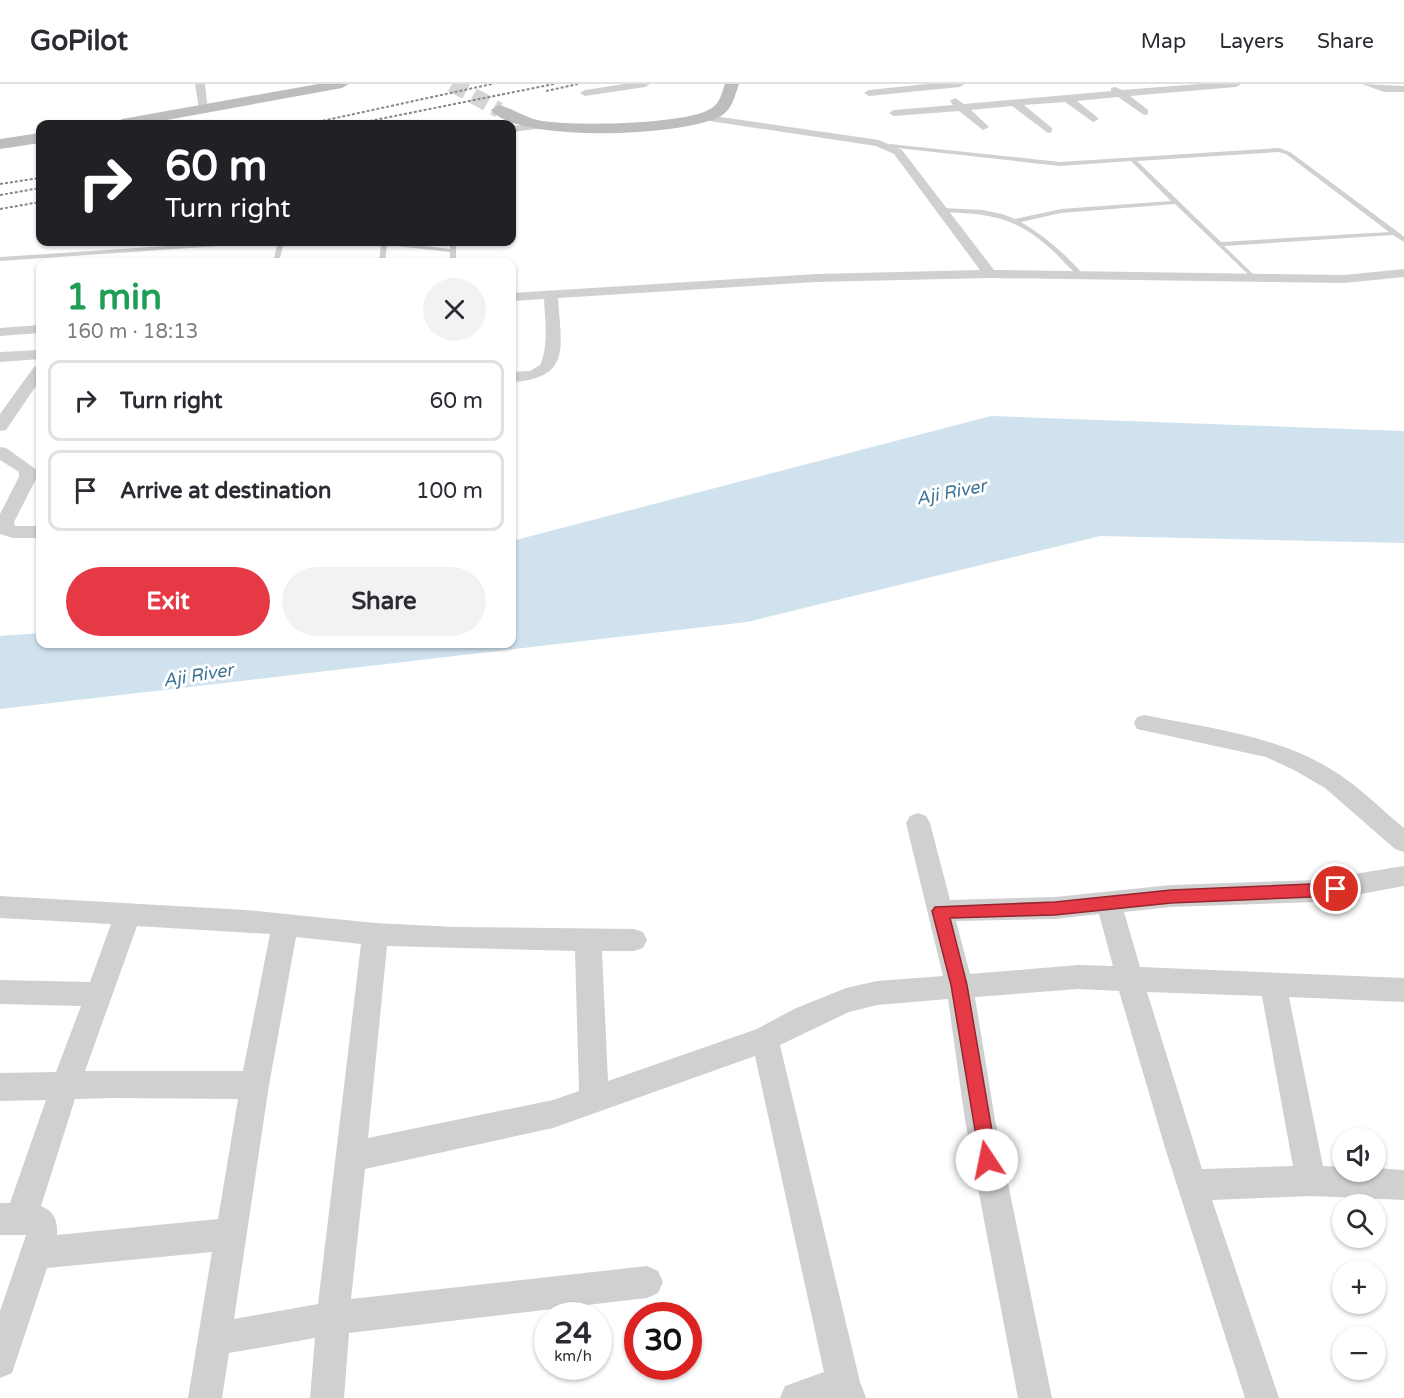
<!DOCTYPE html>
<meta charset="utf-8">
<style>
body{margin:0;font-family:"Varela Round",sans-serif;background:#f2f2f3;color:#2b2b33;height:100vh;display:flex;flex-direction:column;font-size:22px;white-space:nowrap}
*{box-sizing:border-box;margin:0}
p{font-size:20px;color:#7c7c81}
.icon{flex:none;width:33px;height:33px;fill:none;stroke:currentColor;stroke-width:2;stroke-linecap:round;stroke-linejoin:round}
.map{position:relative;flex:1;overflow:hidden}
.drawer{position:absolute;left:36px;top:174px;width:480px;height:390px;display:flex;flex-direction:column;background:#fff;border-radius:12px;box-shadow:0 2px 4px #0004}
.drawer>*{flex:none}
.banner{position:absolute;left:36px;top:36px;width:480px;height:126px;border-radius:12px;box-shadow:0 2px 4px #0004;background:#202124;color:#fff;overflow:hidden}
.buttons{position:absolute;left:1332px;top:1044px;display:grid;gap:12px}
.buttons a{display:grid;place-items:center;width:54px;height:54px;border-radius:50%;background:#fff;box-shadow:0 2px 4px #0004;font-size:30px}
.speed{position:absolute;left:534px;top:1218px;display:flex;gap:12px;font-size:30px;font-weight:700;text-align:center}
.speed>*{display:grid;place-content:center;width:78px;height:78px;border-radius:50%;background:#fff;box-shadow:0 2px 4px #0004;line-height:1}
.speed small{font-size:15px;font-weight:400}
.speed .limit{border:9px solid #d22;background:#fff;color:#111}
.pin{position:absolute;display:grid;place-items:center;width:51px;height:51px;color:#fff;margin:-26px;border:3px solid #fff;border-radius:50%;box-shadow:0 2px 6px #0007}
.me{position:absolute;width:66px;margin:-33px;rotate:349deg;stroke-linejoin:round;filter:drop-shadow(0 0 4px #0008)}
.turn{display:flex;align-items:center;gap:21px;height:126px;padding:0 30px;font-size:27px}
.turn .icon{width:78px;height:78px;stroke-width:2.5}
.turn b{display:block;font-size:42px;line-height:51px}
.round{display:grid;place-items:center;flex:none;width:63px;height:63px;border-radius:32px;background:#f2f2f3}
.headline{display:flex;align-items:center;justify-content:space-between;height:102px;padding:0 30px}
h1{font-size:36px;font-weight:800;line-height:45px;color:#1e9e55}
.button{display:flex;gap:12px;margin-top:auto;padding:12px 30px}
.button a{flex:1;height:69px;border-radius:36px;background:#e63946;color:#fff;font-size:24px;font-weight:800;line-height:69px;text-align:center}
.button a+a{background:#f2f2f3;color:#2b2b33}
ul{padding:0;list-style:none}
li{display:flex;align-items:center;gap:18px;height:81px;margin:0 12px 9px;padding:0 18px;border:3px solid #e1e1e2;border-radius:12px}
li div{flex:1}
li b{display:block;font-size:22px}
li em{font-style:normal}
header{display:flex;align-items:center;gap:36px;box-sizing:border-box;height:84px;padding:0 30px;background:#fff;border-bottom:2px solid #e1e1e2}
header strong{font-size:28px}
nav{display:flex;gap:33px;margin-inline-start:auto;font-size:21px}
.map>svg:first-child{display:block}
.water{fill:#cfe2ee}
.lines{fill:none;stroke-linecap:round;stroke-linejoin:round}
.secondary-tunnel{stroke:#d6d6d6;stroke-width:16;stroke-dasharray:16 8;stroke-linecap:butt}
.lane{fill:#d0d0d0;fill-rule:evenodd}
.street{fill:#d0d0d0;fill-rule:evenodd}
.secondary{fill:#bdbdbd;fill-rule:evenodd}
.rail{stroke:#888;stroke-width:2;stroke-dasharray:3 2;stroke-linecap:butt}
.route{fill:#e63946;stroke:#96252e;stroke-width:1.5}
.labels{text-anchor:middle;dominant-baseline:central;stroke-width:6;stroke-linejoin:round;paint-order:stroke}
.water-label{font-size:18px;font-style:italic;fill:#3f7597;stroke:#fff}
</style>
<header>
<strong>GoPilot</strong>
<nav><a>Map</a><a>Layers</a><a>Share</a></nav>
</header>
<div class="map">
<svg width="1404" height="1314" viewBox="0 0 1404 1314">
<rect width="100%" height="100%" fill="#fff"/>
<polygon class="water" points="991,332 1404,347 1404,459 1100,452 747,538 0,625 0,552 40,549 40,560 512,560 512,457"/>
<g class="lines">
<polyline class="secondary-tunnel" points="452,0 499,26"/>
<g class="lane">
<path d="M890,60L1060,78L1279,64L1290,68L1398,148L1404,153V158L1393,151L1224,162L1255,192L1256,193L1253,195L1175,120L1061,129L1021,138C1045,152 1065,170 1084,191L1085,192L1082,194C1071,187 1061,174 1051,165C1014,132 990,130 942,128L939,126L942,124L983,126L1002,130L1015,135L1061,125L1171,117L1131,77L1060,82L888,63ZM1279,68L1286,70L1389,148L1221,158L1137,77Z"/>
<polygon points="228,158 251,158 248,160 0,177 0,173"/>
<polygon points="278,158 284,158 279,178 273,178"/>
<polygon points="376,158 390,158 450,165 450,158 456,158 456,178 450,178 450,168 387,161 385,178 379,178 381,160"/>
</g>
<g class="street">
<polygon points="195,0 205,0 208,27 200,27 199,25"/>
<polygon points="624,0 650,0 645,3 585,12 580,9 585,6"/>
<polygon points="927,0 965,0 960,3 869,12 864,9 869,6"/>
<polygon points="1199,0 1241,0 1236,3 1130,12 1148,26 1148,30 1144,31 1118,13 1077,17 1097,33 1099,35 1093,38 1065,18 1024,21 1052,44 1052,48 1048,49 1012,22 971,26 989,43 983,46 959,27 894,32 889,29 894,26 953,21 950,17 955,14 964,20 1111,7 1111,4 1115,3 1122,6"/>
<polygon points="1362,0 1404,2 1404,8 1384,8"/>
<path d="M707,31L879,56L902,66L994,186L1344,191L1404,185V193L1344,199L990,194L816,198L558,214C561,262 572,295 512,298V288L530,287L540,281C549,261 545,236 544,215L512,217V209L816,190L980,186L894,70L876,62L703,36L702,34Z"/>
<polygon points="540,39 546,42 544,44 512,48 512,42"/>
<polygon points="40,241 40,249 0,252 0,244"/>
<polygon points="40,266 40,275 0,278 0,268"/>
<polygon points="40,281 40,296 6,346 0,347 0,330 34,283"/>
<polygon points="0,363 6,364 37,386 37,393 14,438 15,442 40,442 40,454 13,454 0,450 0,430 19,393 19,388 0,376"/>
<path d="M1145,631C1212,645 1283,652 1340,691C1363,706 1383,727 1404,744V768L1395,765L1325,704L1294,686L1266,673L1137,645L1134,639L1137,633Z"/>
<path d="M918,729L926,732L930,739L950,816L1055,813L1171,801L1317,796L1404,782V802L1317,818L1171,823L1124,828L1140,883L1404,894V918L1289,913L1323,1082L1342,1083V1088H1376V1084L1404,1086V1116L1311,1112L1212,1116L1279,1314H1245L1166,1067L1119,907L1078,905L975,913L995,1036L1052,1314H1018L965,1036L948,915L877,921L849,928L780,961L860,1298L866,1314H780L785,1302L824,1288L755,972L553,1044L365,1085L351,1215L647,1182L658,1187L663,1198L658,1209L647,1214L349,1249L344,1314H310L315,1254L229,1269L222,1314H188L212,1168L47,1184L12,1289L0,1294V1227L26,1151H0V1119H10L46,1016L0,1017V989L56,988L81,922L0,920V896L90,898L111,840L0,834V812L246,826L375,839L454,843L634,845L643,848L647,856L643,864L634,867H602L608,997L757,945L794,925L846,904L877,897L943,892L906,739L910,732ZM1099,830L1113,882L1078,881L970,890L956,837L1055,835ZM137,842L270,850L243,987H85ZM296,853L361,860L318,1220L234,1235L269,1001ZM387,862L575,867L579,1007L553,1016L368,1054ZM1147,908L1262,912L1293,1082L1202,1085ZM113,1014L238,1015L218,1135L57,1151C58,1137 54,1127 41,1122L75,1015Z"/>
</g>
<g class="secondary">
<polygon points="318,0 349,0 342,4 145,40 114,40 122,35"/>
<path d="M725,0H739C735,11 732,26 721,32C686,52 519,60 491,26L499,21C514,25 527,35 542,37C574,42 687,41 712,24C720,19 722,8 725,0Z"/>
<polygon points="40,49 40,59 0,65 0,55"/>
</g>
<g class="rail">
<polyline points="546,7 578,0"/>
<polyline points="308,40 492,0"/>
<polyline points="355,40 554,0"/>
<polyline points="0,100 40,94"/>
<polyline points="0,111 40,104"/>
<polyline points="0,125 40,118"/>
</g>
</g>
<polygon class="route" points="1336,799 1341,801 1344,805 1341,810 1336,812 1171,819 1055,831 950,834 967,901 997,1076 994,1082 987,1085 981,1082 951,901 932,827 935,823 1055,818 1171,806"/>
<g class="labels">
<g class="water-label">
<text transform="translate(951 408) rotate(-11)">Aji River</text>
<text transform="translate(198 591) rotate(-9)">Aji River</text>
</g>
</g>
</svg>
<div class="buttons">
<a><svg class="icon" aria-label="sound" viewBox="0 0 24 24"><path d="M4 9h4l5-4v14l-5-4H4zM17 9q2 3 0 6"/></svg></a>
<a><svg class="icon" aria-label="search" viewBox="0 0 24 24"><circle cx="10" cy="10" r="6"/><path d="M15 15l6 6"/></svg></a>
<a>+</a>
<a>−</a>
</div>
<div class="speed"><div>24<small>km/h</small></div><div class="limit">30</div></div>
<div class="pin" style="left:1336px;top:805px;background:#d93025"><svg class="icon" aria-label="arrive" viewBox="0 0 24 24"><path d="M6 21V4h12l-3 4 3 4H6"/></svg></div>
<svg class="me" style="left:987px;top:1076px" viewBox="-20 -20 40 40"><circle r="19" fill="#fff"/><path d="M0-13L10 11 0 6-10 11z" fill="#e63946"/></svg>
<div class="banner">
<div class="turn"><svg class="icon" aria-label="right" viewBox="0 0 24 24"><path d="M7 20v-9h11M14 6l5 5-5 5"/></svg><div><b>60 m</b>Turn right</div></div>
</div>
<section class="drawer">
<div class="headline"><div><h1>1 min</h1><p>160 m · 18:13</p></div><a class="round"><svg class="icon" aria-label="close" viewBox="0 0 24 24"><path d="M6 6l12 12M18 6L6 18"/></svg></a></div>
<ul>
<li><svg class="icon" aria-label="right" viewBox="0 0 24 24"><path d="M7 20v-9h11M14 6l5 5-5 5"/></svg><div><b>Turn right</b></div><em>60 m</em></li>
<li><svg class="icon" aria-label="arrive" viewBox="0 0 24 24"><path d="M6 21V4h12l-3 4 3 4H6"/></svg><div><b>Arrive at destination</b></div><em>100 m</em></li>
</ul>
<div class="button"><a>Exit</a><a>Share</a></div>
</section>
</div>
